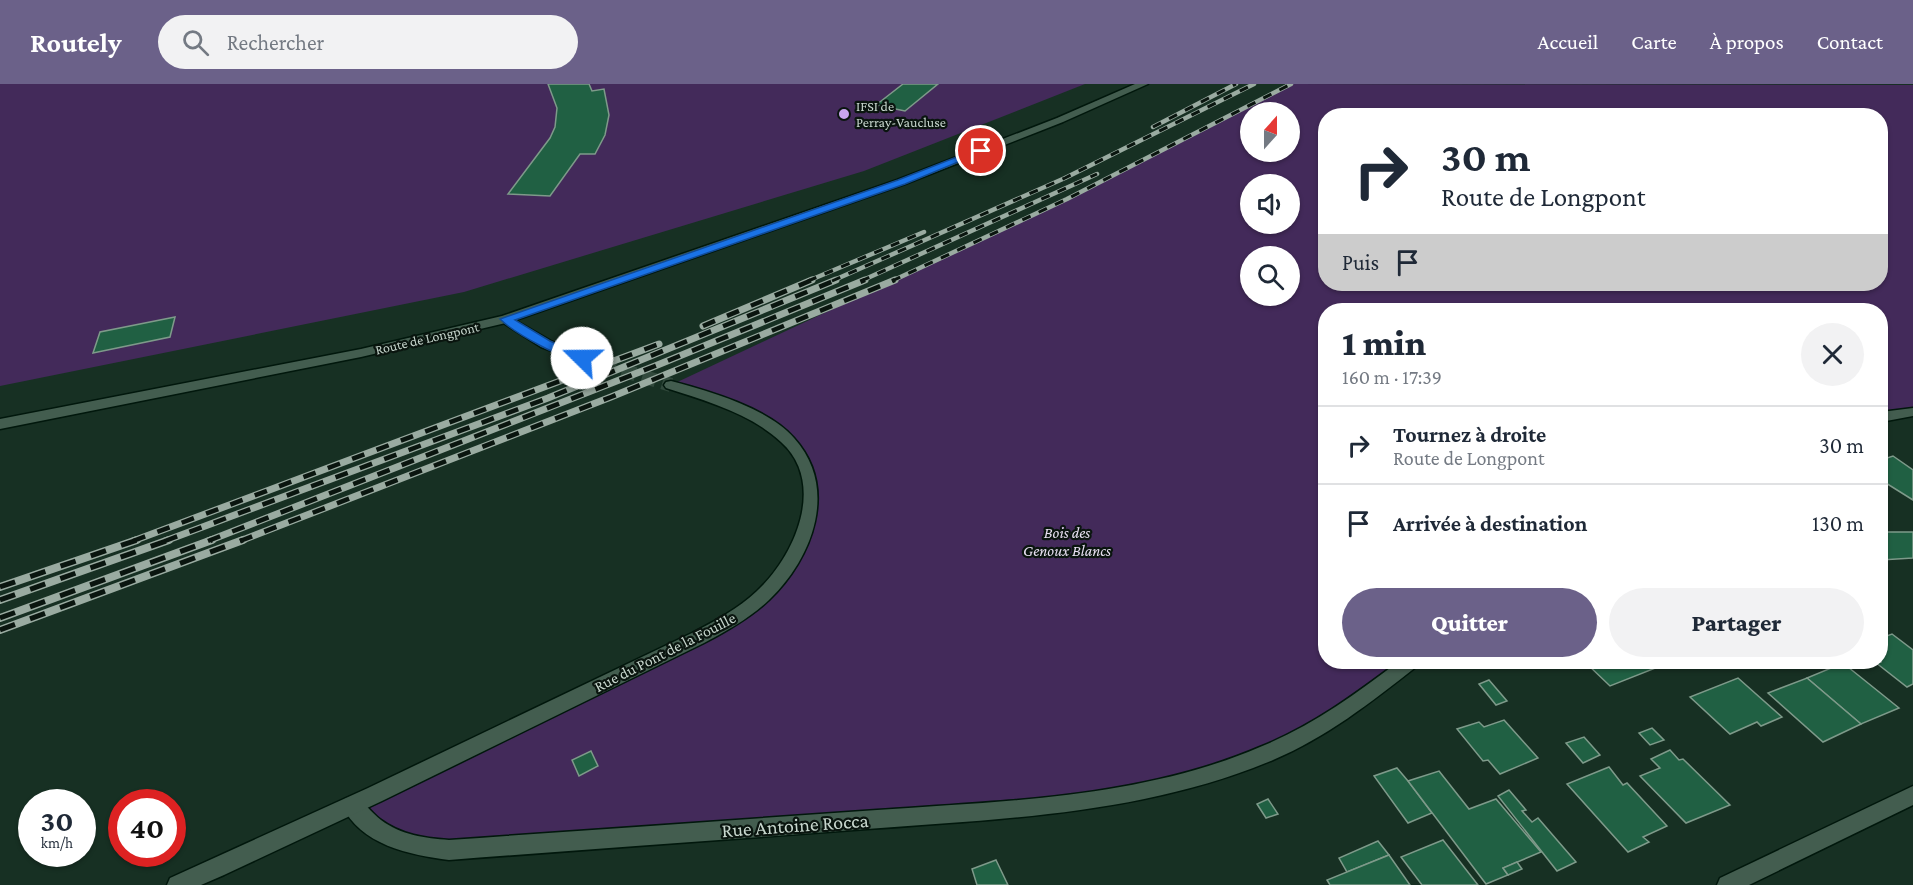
<!DOCTYPE html>
<html lang="fr">
<meta charset="utf-8">
<style>
body{margin:0;font-family:"Crimson Pro",serif;background:#f2f2f3;color:#1f2937;height:100vh;display:flex;flex-direction:column;font-size:22px;white-space:nowrap}
*{box-sizing:border-box;margin:0}
p{font-size:20px;color:#747a83}
.icon{flex:none;width:33px;height:33px;fill:none;stroke:currentColor;stroke-width:2;stroke-linecap:round;stroke-linejoin:round}
.map{position:relative;flex:1;overflow:hidden}
.sheet{position:absolute;left:1318px;top:219px;width:570px;height:366px;display:flex;flex-direction:column;background:#fff;border-radius:24px;box-shadow:0 2px 4px #0004}
.sheet>*{flex:none}
.top-card{position:absolute;left:1318px;top:24px;width:570px;height:183px;border-radius:24px;box-shadow:0 2px 4px #0004;background:#fff;color:#1f2937;overflow:hidden}
.needle{width:39px;rotate:21deg}
.buttons{position:absolute;left:1240px;top:18px;display:grid;gap:12px}
.buttons a{display:grid;place-items:center;width:60px;height:60px;border-radius:50%;background:#fff;box-shadow:0 2px 4px #0004;font-size:30px}
.speed{position:absolute;left:18px;top:705px;display:flex;gap:12px;font-size:30px;font-weight:700;text-align:center}
.speed>*{display:grid;place-content:center;width:78px;height:78px;border-radius:50%;background:#fff;box-shadow:0 2px 4px #0004;line-height:1}
.speed small{font-size:15px;font-weight:400}
.speed .limit{border:9px solid #d22;background:#fff;color:#111}
.pin{position:absolute;display:grid;place-items:center;width:51px;height:51px;color:#fff;margin:-26px;border:3px solid #fff;border-radius:50%;box-shadow:0 2px 6px #0007}
.me{position:absolute;width:66px;margin:-33px;rotate:292deg;stroke-linejoin:round;filter:drop-shadow(0 0 4px #0008)}
.turn{display:flex;align-items:center;gap:21px;height:126px;padding:0 24px;font-size:27px}
.turn .icon{width:78px;height:78px;stroke-width:2.5}
.turn b{display:block;font-size:42px;line-height:51px}
.then{display:flex;align-items:center;height:57px;padding:0 24px;background:#0003;gap:12px;font-size:22px}
.round{display:grid;place-items:center;flex:none;width:63px;height:63px;border-radius:32px;background:#f2f2f3}
.summary{display:flex;align-items:center;justify-content:space-between;height:102px;padding:0 24px}
h1{font-size:36px;font-weight:800;line-height:45px}
.button{display:flex;gap:12px;margin-top:auto;padding:12px 24px}
.button a{flex:1;height:69px;border-radius:36px;background:#6b6189;color:#fff;font-size:24px;font-weight:800;line-height:69px;text-align:center}
.button a+a{background:#f2f2f3;color:#1f2937}
ul{padding:0;list-style:none}
li{display:flex;align-items:center;gap:18px;height:78px;padding:0 24px;border-top:2px solid #e0e1e3}
li div{flex:1}
li b{display:block;font-size:22px}
li em{font-style:normal}
header{display:flex;align-items:center;gap:36px;box-sizing:border-box;height:84px;padding:0 30px;background:#6b6189;color:#fff}
header strong{font-size:28px}
nav{display:flex;gap:33px;margin-inline-start:auto;font-size:21px}
.search{width:420px;height:54px;background:#f2f2f3;display:flex;align-items:center;gap:15px;box-sizing:border-box;padding:0 21px;border-radius:33px;color:#747a83;font-size:22px}
.map>svg:first-child{display:block}
.green{fill:#432a5a;fill-rule:evenodd}
.building{fill:#206043;stroke:#7e9a8a;stroke-width:1.5}
.lines{fill:none;stroke-linecap:round;stroke-linejoin:round}
.tertiary-tunnel{stroke:#31493c;stroke-width:14;stroke-dasharray:14 7;stroke-linecap:butt}
.minor-casing{stroke:#01170c;stroke-width:3}
.tertiary-casing{stroke:#01170c;stroke-width:3}
.secondary-casing{stroke:#01170c;stroke-width:3}
.minor{fill:#435d4f;fill-rule:evenodd}
.tertiary{fill:#435d4f;fill-rule:evenodd}
.secondary{fill:#435d4f;fill-rule:evenodd}
.rail-far2-casing{stroke:#9aaba1;stroke-width:4.5}
.rail-far1-casing{stroke:#9aaba1;stroke-width:7}
.rail-casing{stroke:#9aaba1;stroke-width:8}
.rail-far2{stroke:#0a150f;stroke-width:3;stroke-dasharray:9;stroke-linecap:butt}
.rail-far1{stroke:#0a150f;stroke-width:4.5;stroke-dasharray:13;stroke-linecap:butt}
.rail{stroke:#0a150f;stroke-width:5;stroke-dasharray:16;stroke-linecap:butt}
.route{fill:#1a73e8;stroke:#114b97;stroke-width:1.5}
.poi-dot{fill:#c9a5ee;stroke:#0a150f;stroke-width:2}
.labels{text-anchor:middle;dominant-baseline:central;stroke-width:4.5;stroke-linejoin:round;paint-order:stroke}
.far-poi-label{font-size:14px;fill:#c7d6cd;stroke:#0a150f;text-anchor:start}
.far-street-label{font-size:14px;fill:#c7d6cd;stroke:#0a150f}
.park-label{font-size:16px;font-style:italic;fill:#e8e0f2;stroke:#0a150f}
.street-label{font-size:16px;fill:#c7d6cd;stroke:#0a150f}
.near-street-label{font-size:20px;fill:#c7d6cd;stroke:#0a150f}
</style>
<header>
<strong>Routely</strong>
<div class="search"><svg class="icon" aria-label="search" viewBox="0 0 24 24"><circle cx="10" cy="10" r="6"/><path d="M15 15l6 6"/></svg>Rechercher</div>
<nav><a>Accueil</a><a>Carte</a><a>À propos</a><a>Contact</a></nav>
</header>
<div class="map">
<svg width="1913" height="801" viewBox="0 0 1913 801">
<rect width="100%" height="100%" fill="#173023"/>
<g class="green">
<polygon points="0,0 1085,0 864,87 464,208 0,302"/>
<path d="M1291,0L1913,1V328L1881,333V226H1326V578H1410L1323,642L1127,712L423,764L352,721L733,535L798,464L808,390L763,336L671,301L1067,115ZM1251,28H1290V68H1251ZM1326,32H1881V200H1326ZM1251,100H1290V140H1251ZM1251,172H1290V212H1251Z"/>
</g>
<g class="building">
<polygon points="548,0 589,0 592,7 604,5 609,31 605,51 595,70 580,70 550,112 508,110 550,54 555,43 557,24"/>
<polygon points="903,0 938,0 905,27 876,21"/>
<polygon points="175,233 170,253 93,269 100,248"/>
<polygon points="1893,372 1913,386 1913,416 1881,396 1881,376"/>
<polygon points="1881,442 1886,448 1913,448 1913,474 1881,476"/>
<polygon points="1892,550 1913,566 1913,600 1907,603 1875,578 1862,583 1855,578 1881,578 1881,554"/>
<polygon points="1585,578 1653,578 1658,583 1610,602"/>
<polygon points="1843,579 1899,624 1861,640 1807,594"/>
<polygon points="1738,594 1782,633 1761,642 1757,638 1730,650 1690,613"/>
<polygon points="1807,594 1861,640 1823,658 1768,609"/>
<polygon points="1489,596 1507,617 1496,621 1479,600"/>
<polygon points="1504,636 1538,674 1500,690 1488,676 1483,677 1457,645 1479,638 1484,643"/>
<polygon points="1652,644 1664,656 1650,661 1639,649"/>
<polygon points="1584,653 1600,671 1583,679 1566,659"/>
<polygon points="1670,666 1679,676 1683,675 1730,721 1686,739 1640,692 1660,684 1651,675"/>
<polygon points="591,667 598,682 579,692 572,676"/>
<polygon points="1609,683 1623,701 1627,699 1667,742 1643,753 1649,758 1628,768 1567,700"/>
<polygon points="1397,684 1408,697 1432,729 1408,739 1374,692"/>
<polygon points="1439,687 1469,725 1496,715 1541,768 1503,784 1508,791 1486,800 1408,697"/>
<polygon points="1509,706 1526,726 1522,727 1532,738 1538,734 1576,778 1557,787 1498,712"/>
<polygon points="1268,715 1278,730 1266,734 1257,720"/>
<polygon points="1443,756 1478,801 1422,801 1401,773"/>
<polygon points="1378,757 1389,771 1347,788 1339,774"/>
<polygon points="1389,771 1410,801 1330,801 1327,796"/>
<polygon points="996,776 1008,801 977,801 972,785"/>
<polygon points="1517,778 1522,785 1508,791 1503,784"/>
</g>
<g class="lines">
<polyline class="tertiary-tunnel" points="582,274 671,301"/>
<defs>
<g id="minor">
<polygon points="1913,324 1913,332 1881,338 1881,328"/>
<path d="M1398,578H1419L1416,583C1370,619 1327,653 1273,676C1145,730 1003,735 867,745C728,756 588,765 449,776C410,771 360,761 342,721L345,715L352,712C364,716 371,729 381,736C401,751 425,754 449,756C592,746 735,736 877,726C1005,717 1141,714 1260,663C1312,642 1354,611 1398,578Z"/>
<polygon points="1913,702 1913,721 1749,801 1717,801 1720,794"/>
</g>
<g id="tertiary">
<polygon points="506,231 551,257 589,274 582,278 541,263 502,238 500,235"/>
<path d="M671,297C709,307 768,324 794,354C839,404 813,474 769,516C750,534 727,547 704,559L382,717L224,791L201,801H167L170,794L368,704L692,549C715,537 738,525 757,507C795,472 827,399 781,358C750,329 706,317 666,304L664,301L666,298Z"/>
</g>
<polygon id="secondary" points="1135,0 1148,0 1063,38 905,100 510,238 361,273 0,345 0,335 361,265 502,232 897,96 1057,34"/>
</defs>
<use href="#minor" class="minor-casing"/>
<use href="#tertiary" class="tertiary-casing"/>
<use href="#secondary" class="secondary-casing"/>
<use href="#minor" class="minor"/>
<use href="#tertiary" class="tertiary"/>
<use href="#secondary" class="secondary"/>
<defs>
<g id="rail-far2">
<polyline points="1153,43 1236,0"/>
<polyline points="808,197 924,148"/>
<polyline points="832,197 1065,94 1254,0"/>
<polyline points="861,197 1097,90"/>
<polyline points="892,197 1067,115 1291,0"/>
</g>
<g id="rail-far1">
<polyline points="703,242 812,196"/>
<polyline points="133,457 659,260"/>
<polyline points="165,457 548,314 836,196"/>
<polyline points="208,457 655,282 865,196"/>
<polyline points="240,457 611,313 895,196"/>
</g>
<g id="rail">
<polyline points="0,503 137,456"/>
<polyline points="0,516 169,456"/>
<polyline points="0,534 212,456"/>
<polyline points="0,546 243,456"/>
</g>
</defs>
<use href="#rail-far2" class="rail-far2-casing"/>
<use href="#rail-far1" class="rail-far1-casing"/>
<use href="#rail" class="rail-casing"/>
<use href="#rail-far2" class="rail-far2"/>
<use href="#rail-far1" class="rail-far1"/>
<use href="#rail" class="rail"/>
</g>
<path class="route" d="M977,65L985,67L905,100L515,236L550,257L586,272V277C568,280 513,248 500,235L898,96Z"/>
<circle class="poi-dot" cx="844" cy="30" r="6"/>
<g class="labels">
<g class="far-poi-label">
<text x="856" y="22">IFSI de<tspan x="856" dy="16">Perray-Vaucluse</tspan></text>
</g>
<g class="far-street-label">
<text transform="translate(427 254) rotate(-13)">Route de Longpont</text>
</g>
<g class="park-label">
<text x="1067" y="448">Bois des<tspan x="1067" dy="18">Genoux Blancs</tspan></text>
</g>
<g class="street-label">
<text transform="translate(665 568) rotate(-27)">Rue du Pont de la Fouille</text>
</g>
<g class="near-street-label">
<text transform="translate(795 741) rotate(-4)">Rue Antoine Rocca</text>
</g>
</g>
</svg>
<div class="buttons">
<a><svg class="needle" viewBox="-14 -14 28 28"><path d="M0-13l5 13h-10z" fill="#e53935"/><path d="M0 13l5-13h-10z" fill="#747a83"/></svg></a>
<a><svg class="icon" aria-label="sound" viewBox="0 0 24 24"><path d="M4 9h4l5-4v14l-5-4H4zM17 9q2 3 0 6"/></svg></a>
<a><svg class="icon" aria-label="search" viewBox="0 0 24 24"><circle cx="10" cy="10" r="6"/><path d="M15 15l6 6"/></svg></a>
</div>
<div class="speed"><div>30<small>km/h</small></div><div class="limit">40</div></div>
<div class="pin" style="left:981px;top:67px;background:#d93025"><svg class="icon" aria-label="arrive" viewBox="0 0 24 24"><path d="M6 21V4h12l-3 4 3 4H6"/></svg></div>
<svg class="me" style="left:582px;top:274px" viewBox="-20 -20 40 40"><circle r="19" fill="#fff"/><path d="M0-13L10 11 0 6-10 11z" fill="#1a73e8"/></svg>
<div class="top-card">
<div class="turn"><svg class="icon" aria-label="right" viewBox="0 0 24 24"><path d="M7 20v-9h11M14 6l5 5-5 5"/></svg><div><b>30 m</b>Route de Longpont</div></div>
<div class="then">Puis<svg class="icon" aria-label="arrive" viewBox="0 0 24 24"><path d="M6 21V4h12l-3 4 3 4H6"/></svg></div>
</div>
<section class="sheet">
<div class="summary"><div><h1>1 min</h1><p>160 m · 17:39</p></div><a class="round"><svg class="icon" aria-label="close" viewBox="0 0 24 24"><path d="M6 6l12 12M18 6L6 18"/></svg></a></div>
<ul>
<li><svg class="icon" aria-label="right" viewBox="0 0 24 24"><path d="M7 20v-9h11M14 6l5 5-5 5"/></svg><div><b>Tournez à droite</b><p>Route de Longpont</p></div><em>30 m</em></li>
<li><svg class="icon" aria-label="arrive" viewBox="0 0 24 24"><path d="M6 21V4h12l-3 4 3 4H6"/></svg><div><b>Arrivée à destination</b></div><em>130 m</em></li>
</ul>
<div class="button"><a>Quitter</a><a>Partager</a></div>
</section>
</div>
